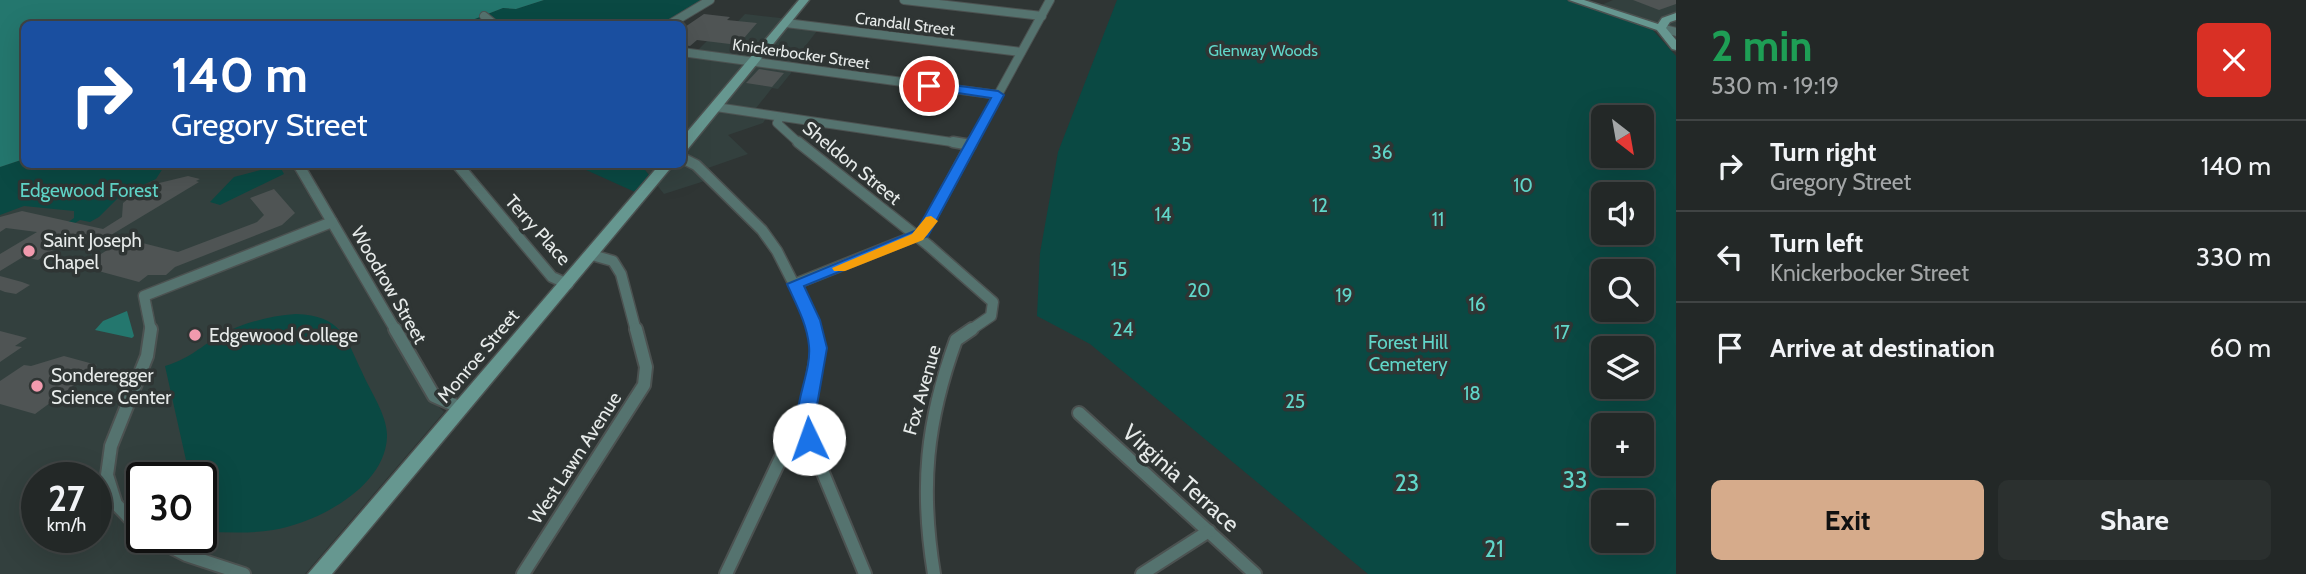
<!DOCTYPE html>
<meta charset="utf-8">
<style>
body{margin:0;font-family:Cabin,sans-serif;background:#2b302f;color:#f1f3f6;height:100vh;display:flex;flex-direction:column;font-size:26px;white-space:nowrap}
*{box-sizing:border-box;margin:0}
p{font-size:23px;color:#a3a6a7}
.icon{flex:none;width:38px;height:38px;fill:none;stroke:currentColor;stroke-width:2;stroke-linecap:round;stroke-linejoin:round}
.map{position:relative;flex:1;overflow:hidden}
.sheet{display:flex;flex-direction:column;background:#232827;width:630px}
.sheet>*{flex:none}
.hud{position:absolute;left:21px;top:21px;width:665px;height:147px;border-radius:10px;box-shadow:0 7px 28px #0002,0 0 0 2px #404444;background:#1a4fa0;color:#fff;overflow:hidden}
.needle{width:46px;rotate:149deg}
.tools{position:absolute;left:1591px;top:105px;display:grid;gap:14px}
.tools a{display:grid;place-items:center;width:63px;height:63px;border-radius:10px;background:#232827;box-shadow:0 7px 28px #0002,0 0 0 2px #404444;font-size:35px}
.speed{position:absolute;left:21px;top:462px;display:flex;gap:14px;font-size:35px;font-weight:700;text-align:center}
.speed>*{display:grid;place-content:center;width:91px;height:91px;border-radius:50%;background:#232827;box-shadow:0 7px 28px #0002,0 0 0 2px #404444;line-height:1}
.speed small{font-size:18px;font-weight:400}
.speed .limit{border:4px solid #111;border-radius:10px;background:#fff;color:#111}
.pin{position:absolute;display:grid;place-items:center;width:60px;height:60px;color:#fff;margin:-30px;border:4px solid #fff;border-radius:50%;box-shadow:0 2px 7px #0007}
.me{position:absolute;width:77px;margin:-38px;rotate:357deg;stroke-linejoin:round;filter:drop-shadow(0 0 5px #0008)}
.turn{display:flex;align-items:center;gap:24px;height:147px;padding:0 35px;font-size:32px}
.turn .icon{width:91px;height:91px;stroke-width:2.5}
.turn b{display:block;font-size:49px;line-height:60px}
.round{display:grid;place-items:center;flex:none;width:74px;height:74px;border-radius:10px;background:#2b302f}
.head{display:flex;align-items:center;justify-content:space-between;height:119px;padding:0 35px}
h1{font-size:42px;font-weight:800;line-height:52px;color:#1e9e55}
.primary-button{display:flex;gap:14px;margin-top:auto;padding:14px 35px}
.primary-button a{flex:1;height:80px;border-radius:10px;background:#d6ab8b;color:#111;font-size:28px;font-weight:800;line-height:80px;text-align:center}
.primary-button a+a{background:#2b302f;color:#f1f3f6}
ul{padding:0;list-style:none}
li{display:flex;align-items:center;gap:21px;height:91px;padding:0 35px;border-top:2px solid #404444}
li div{flex:1}
li b{display:block;font-size:26px}
li em{font-style:normal}
main{display:flex;flex:1;min-height:0}
.map>svg:first-child{display:block}
.built{fill:#33403e;fill-rule:evenodd}
.green{fill:#0a4943;fill-rule:evenodd}
.water{fill:#24776e}
.building{fill:#4f5454}
.lines{fill:none;stroke-linecap:round;stroke-linejoin:round}
.street-far2-casing{stroke:#4c5251;stroke-width:10}
.street-far1-casing{stroke:#4c5251;stroke-width:13}
.street-casing{stroke:#4c5251;stroke-width:16}
.secondary-casing{stroke:#4c5251;stroke-width:3}
.street-far2{stroke:#55736f;stroke-width:8}
.street-far1{stroke:#55736f;stroke-width:10}
.street{stroke:#55736f;stroke-width:12}
.secondary{fill:#669790;fill-rule:evenodd}
.route{fill:#1a73e8;stroke:#114b97;stroke-width:2}
.slow{fill:#f59e0b}
.poi-dot{fill:#f29aae;stroke:#2f3534;stroke-width:2.5}
.labels{text-anchor:middle;dominant-baseline:central;stroke-width:7;stroke-linejoin:round;paint-order:stroke}
.far-street-label{font-size:16px;fill:#e6eae9;stroke:#2f3534}
.far-park-label{font-size:16px;fill:#60d6c9;stroke:#2f3534}
.park-label{font-size:19px;fill:#60d6c9;stroke:#2f3534}
.street-label{font-size:19px;fill:#e6eae9;stroke:#2f3534}
.poi-label{font-size:19px;fill:#e6eae9;stroke:#2f3534;text-anchor:start}
.near-street-label{font-size:23px;fill:#e6eae9;stroke:#2f3534}
.near-park-label{font-size:23px;fill:#60d6c9;stroke:#2f3534}
</style>
<main>
<div class="map">
<svg width="1676" height="574" viewBox="0 0 1676 574">
<rect width="100%" height="100%" fill="#2f3534"/>
<g class="built">
<polygon points="1613,0 1676,0 1676,35 1599,6"/>
<polygon points="745,14 789,19 820,27 790,66 796,67 778,89 772,88 753,112 768,115 763,123 728,135 748,154 708,168 717,177 664,194 641,165 682,164 683,52 695,53 714,34 725,35"/>
<path d="M24,159V164L291,165L425,393L444,412L305,574H0V167ZM37,478H96V537H37ZM142,478H201V537H142Z"/>
</g>
<g class="green">
<polygon points="544,0 704,0 667,24 462,24 503,8 516,9"/>
<path d="M1117,0H1569L1642,24L1651,28L1676,56V574H1368L1090,344L1037,316L1040,253L1058,152ZM1603,117H1642V156H1603ZM1603,194H1642V233H1603ZM1603,271H1642V310H1603ZM1603,348H1642V387H1603ZM1603,425H1642V464H1603ZM1603,502H1642V541H1603Z"/>
<polygon points="24,159 24,164 165,165 156,179 121,195 99,217 90,222 80,220 65,229 61,227 74,218 74,211 24,206 0,215 0,167"/>
<polygon points="279,165 284,174 220,205 210,202 234,177"/>
<polygon points="575,165 641,165 649,175 635,192"/>
<path d="M296,314C341,316 345,336 362,372C370,391 388,416 387,437C385,488 316,523 273,530C250,534 226,532 203,532L201,478H190L165,366C188,359 198,349 217,337C242,323 268,316 296,314Z"/>
</g>
<g class="water">
<polygon points="0,0 544,0 516,9 503,8 462,24 24,24 24,159 0,167"/>
<polygon points="127,311 134,336 132,338 95,330 103,321"/>
</g>
<g class="building">
<polygon points="1633,0 1676,0 1676,4 1659,10"/>
<polygon points="704,14 730,17 727,20 757,23 738,45 697,40 690,46 682,45 682,29"/>
<polygon points="759,69 784,73 772,87 746,83"/>
<polygon points="188,176 200,179 196,181 199,182 111,235 178,252 257,222 264,215 250,198 274,189 295,213 282,225 175,267 166,275 148,275 139,282 91,269 97,265 87,263 115,245 64,233 40,247 53,250 38,260 23,257 0,271 0,254 37,232 6,228 0,232 0,217 22,211 103,229 122,217 123,203 134,194 155,184"/>
<polygon points="0,276 22,282 30,285 16,294 5,292 0,290"/>
<polygon points="0,331 27,338 15,346 22,347 0,362"/>
<polygon points="64,356 97,365 92,368 96,369 35,414 0,404 0,381 24,365 31,366"/>
</g>
<g class="lines">
<defs>
<g id="street-far2">
<polyline points="904,0 1042,16"/>
<polyline points="484,16 494,24"/>
<polyline points="786,23 1021,52"/>
<polyline points="670,24 710,0"/>
<polyline points="1661,28 1676,32"/>
<polyline points="682,52 998,95"/>
<polyline points="716,107 965,144"/>
<polyline points="780,117 777,123 800,144"/>
<polyline points="971,144 1050,0"/>
</g>
<g id="street-far1">
<polyline points="798,142 928,245 993,302 991,316 969,331"/>
<polyline points="953,142 971,145"/>
<polyline points="682,158 696,165 762,230 777,251 812,320 814,331"/>
<polyline points="298,164 396,331"/>
<polyline points="457,164 552,277 568,284"/>
<polyline points="592,255 613,261 621,274 636,331"/>
<polyline points="795,284 923,233 972,142"/>
<polyline points="151,331 144,296 332,222"/>
</g>
<g id="street">
<polyline points="395,329 434,396 461,408"/>
<polyline points="814,329 818,348 808,406 809,439 865,574"/>
<polyline points="1079,413 1255,574"/>
<polyline points="142,531 116,504 107,475 111,446 147,356 151,329"/>
<polyline points="151,537 186,555 244,574"/>
<polyline points="523,574 644,385 646,367 636,329"/>
<polyline points="726,574 785,449 809,439"/>
<path d="M934,574C920,488 926,422 956,340L972,329"/>
<polyline points="1142,574 1209,531"/>
</g>
<g id="secondary">
<polygon points="799,0 809,0 687,150 682,151 682,138"/>
<polygon points="1569,0 1584,0 1658,24 1662,18 1676,13 1676,20 1670,22 1666,28 1676,40 1676,50 1672,49 1657,30"/>
<polygon points="660,164 674,164 332,574 308,574"/>
</g>
</defs>
<use href="#street-far2" class="street-far2-casing"/>
<use href="#street-far1" class="street-far1-casing"/>
<use href="#street" class="street-casing"/>
<use href="#secondary" class="secondary-casing"/>
<use href="#street-far2" class="street-far2"/>
<use href="#street-far1" class="street-far1"/>
<use href="#street" class="street"/>
<use href="#secondary" class="secondary"/>
</g>
<path class="route" d="M929,82L998,91L1004,95L928,236L804,286L820,320L827,348L817,405L819,439L809,446L803,444C786,413 812,377 809,346C807,324 796,304 787,284L917,230L991,98L925,88V83Z"/>
<polygon class="slow" points="931,216 938,221 923,240 845,271 834,271 832,268 912,234 926,217"/>
<g class="poi-dot">
<circle cx="29" cy="251" r="7"/>
<circle cx="195" cy="335" r="7"/>
<circle cx="37" cy="386" r="7"/>
</g>
<g class="labels">
<g class="far-street-label">
<text transform="translate(905 24) rotate(7)">Crandall Street</text>
<text transform="translate(801 54) rotate(8)">Knickerbocker Street</text>
</g>
<g class="far-park-label">
<text x="1263" y="50">Glenway Woods</text>
</g>
<g class="park-label">
<text x="1181" y="144">35</text>
<text x="1382" y="152">36</text>
<text x="1523" y="185">10</text>
<text x="89" y="190">Edgewood Forest</text>
<text x="1320" y="205">12</text>
<text x="1163" y="214">14</text>
<text x="1438" y="219">11</text>
<text x="1119" y="269">15</text>
<text x="1199" y="290">20</text>
<text x="1344" y="295">19</text>
<text x="1477" y="304">16</text>
<text x="1123" y="329">24</text>
<text x="1562" y="332">17</text>
<text x="1408" y="342">Forest Hill<tspan x="1408" dy="22">Cemetery</tspan></text>
<text x="1472" y="393">18</text>
<text x="1295" y="401">25</text>
</g>
<g class="street-label">
<text transform="translate(852 163) rotate(39)">Sheldon Street</text>
<text transform="translate(538 230) rotate(48)">Terry Place</text>
<text transform="translate(389 285) rotate(60)">Woodrow Street</text>
<text transform="translate(478 356) rotate(-50)">Monroe Street</text>
<text transform="translate(922 390) rotate(-74)">Fox Avenue</text>
<text transform="translate(575 458) rotate(-57)">West Lawn Avenue</text>
</g>
<g class="poi-label">
<text x="43" y="240">Saint Joseph<tspan x="43" dy="22">Chapel</tspan></text>
<text x="209" y="335">Edgewood College</text>
<text x="51" y="375">Sonderegger<tspan x="51" dy="22">Science Center</tspan></text>
</g>
<g class="near-street-label">
<text transform="translate(1181 478) rotate(42)">Virginia Terrace</text>
</g>
<g class="near-park-label">
<text x="1575" y="480">33</text>
<text x="1407" y="483">23</text>
<text x="1494" y="549">21</text>
</g>
</g>
</svg>
<div class="tools">
<a><svg class="needle" viewBox="-14 -14 28 28"><path d="M0-13l5 13h-10z" fill="#e53935"/><path d="M0 13l5-13h-10z" fill="#a3a6a7"/></svg></a>
<a><svg class="icon" aria-label="sound" viewBox="0 0 24 24"><path d="M4 9h4l5-4v14l-5-4H4zM17 9q2 3 0 6"/></svg></a>
<a><svg class="icon" aria-label="search" viewBox="0 0 24 24"><circle cx="10" cy="10" r="6"/><path d="M15 15l6 6"/></svg></a>
<a><svg class="icon" aria-label="layers" viewBox="0 0 24 24"><path d="M12 4l9 5-9 5-9-5zM3 14l9 5 9-5"/></svg></a>
<a>+</a>
<a>−</a>
</div>
<div class="speed"><div>27<small>km/h</small></div><div class="limit">30</div></div>
<div class="pin" style="left:929px;top:86px;background:#d93025"><svg class="icon" aria-label="arrive" viewBox="0 0 24 24"><path d="M6 21V4h12l-3 4 3 4H6"/></svg></div>
<svg class="me" style="left:809px;top:439px" viewBox="-20 -20 40 40"><circle r="19" fill="#fff"/><path d="M0-13L10 11 0 6-10 11z" fill="#1a73e8"/></svg>
<div class="hud">
<div class="turn"><svg class="icon" aria-label="right" viewBox="0 0 24 24"><path d="M7 20v-9h11M14 6l5 5-5 5"/></svg><div><b>140 m</b>Gregory Street</div></div>
</div>
</div>
<section class="sheet">
<div class="head"><div><h1>2 min</h1><p>530 m · 19:19</p></div><a class="round" style="background:#d93025;color:#fff"><svg class="icon" aria-label="close" viewBox="0 0 24 24"><path d="M6 6l12 12M18 6L6 18"/></svg></a></div>
<ul>
<li><svg class="icon" aria-label="right" viewBox="0 0 24 24"><path d="M7 20v-9h11M14 6l5 5-5 5"/></svg><div><b>Turn right</b><p>Gregory Street</p></div><em>140 m</em></li>
<li><svg class="icon" aria-label="left" viewBox="0 0 24 24"><path d="M17 20v-9H6M10 6l-5 5 5 5"/></svg><div><b>Turn left</b><p>Knickerbocker Street</p></div><em>330 m</em></li>
<li><svg class="icon" aria-label="arrive" viewBox="0 0 24 24"><path d="M6 21V4h12l-3 4 3 4H6"/></svg><div><b>Arrive at destination</b></div><em>60 m</em></li>
</ul>
<div class="primary-button"><a>Exit</a><a>Share</a></div>
</section>
</main>
